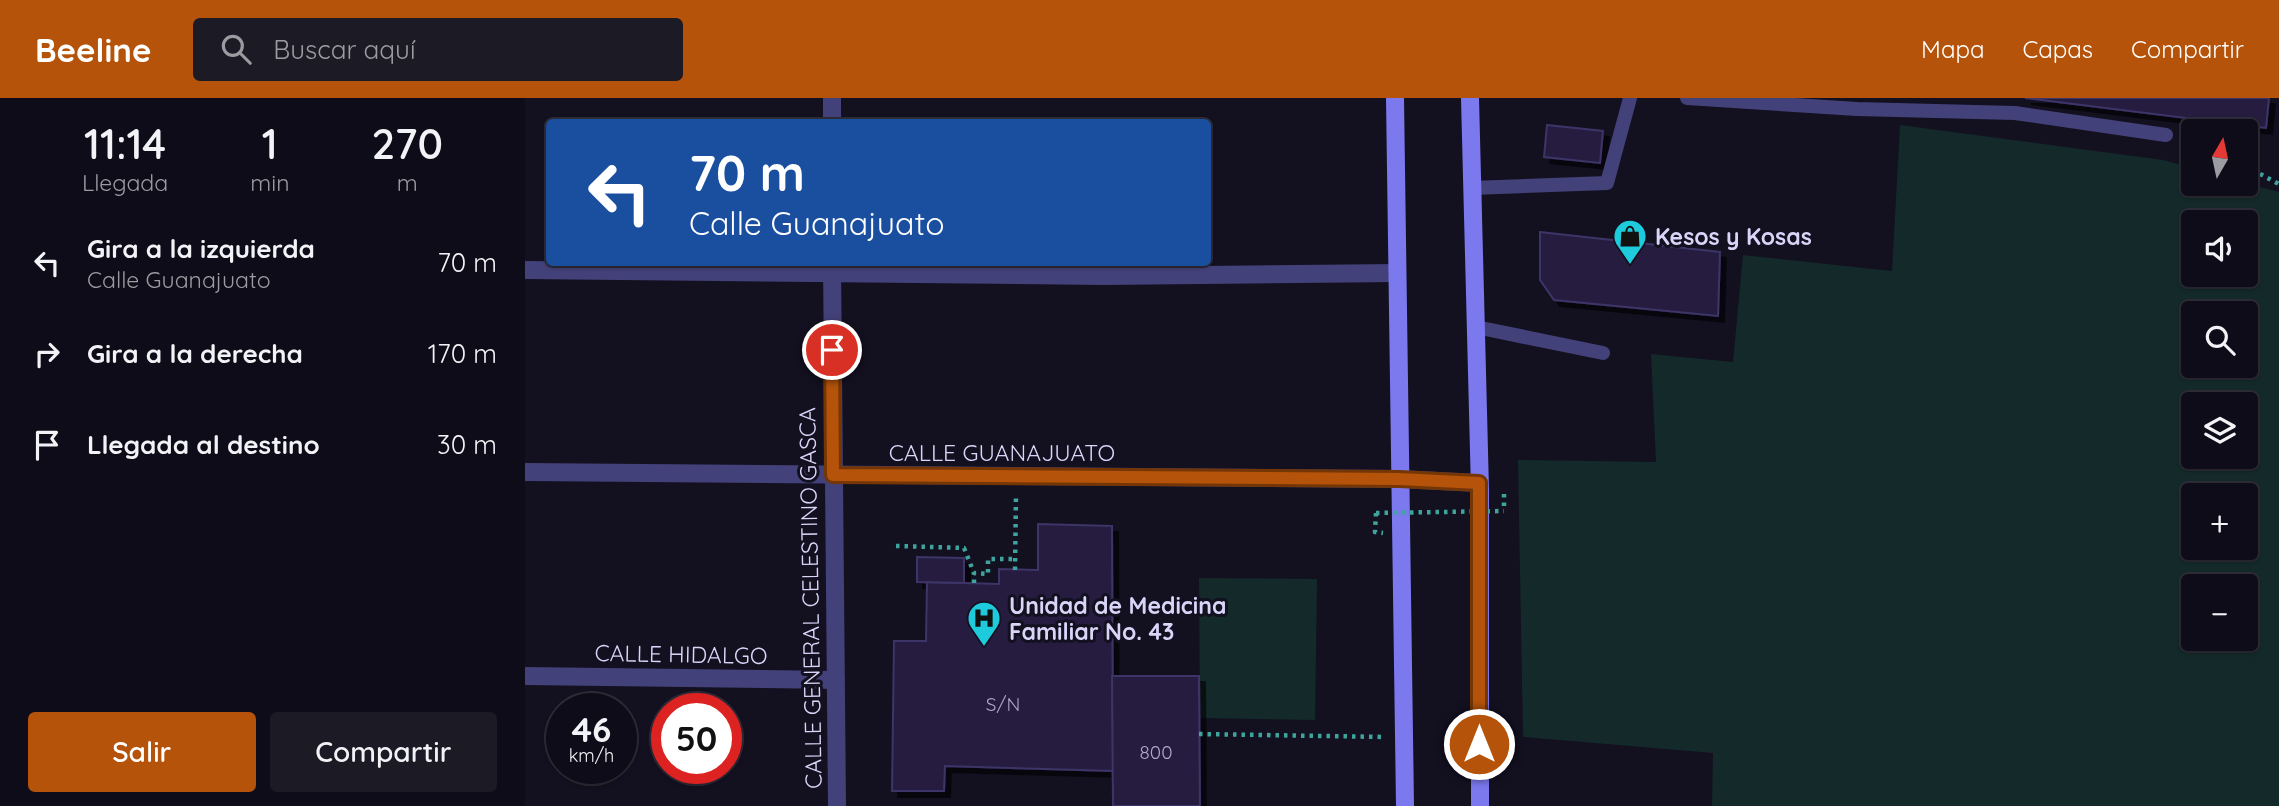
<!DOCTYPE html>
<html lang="es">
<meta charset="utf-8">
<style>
body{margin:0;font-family:Quicksand,sans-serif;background:#1c1a25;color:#f1f3f6;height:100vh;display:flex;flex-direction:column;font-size:26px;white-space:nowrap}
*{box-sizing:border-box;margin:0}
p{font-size:23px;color:#9b9ba2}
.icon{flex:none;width:38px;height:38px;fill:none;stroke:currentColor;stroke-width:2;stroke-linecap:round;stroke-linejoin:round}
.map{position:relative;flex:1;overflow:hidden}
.side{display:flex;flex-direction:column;background:#0e0c18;width:525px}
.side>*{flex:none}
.banner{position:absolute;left:21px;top:21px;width:665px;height:147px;border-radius:7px;box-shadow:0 2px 5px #0004,0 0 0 2px #2e2c37;background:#1a4fa0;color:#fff;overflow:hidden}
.needle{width:46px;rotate:9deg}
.controls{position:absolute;left:1656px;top:21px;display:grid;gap:14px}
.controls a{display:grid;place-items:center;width:77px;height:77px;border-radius:7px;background:#0e0c18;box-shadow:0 2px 5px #0004,0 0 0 2px #2e2c37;font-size:35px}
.speed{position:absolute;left:21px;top:595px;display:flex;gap:14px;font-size:35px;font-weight:700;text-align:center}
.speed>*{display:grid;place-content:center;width:91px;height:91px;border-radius:50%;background:#0e0c18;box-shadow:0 2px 5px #0004,0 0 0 2px #2e2c37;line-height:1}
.speed small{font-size:18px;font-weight:400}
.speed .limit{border:10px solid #d22;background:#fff;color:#111}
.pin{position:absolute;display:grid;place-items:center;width:60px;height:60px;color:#fff;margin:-30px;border:4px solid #fff;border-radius:50%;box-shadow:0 2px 7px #0007}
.me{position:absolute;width:77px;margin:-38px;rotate:0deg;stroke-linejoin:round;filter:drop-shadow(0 0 5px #0008)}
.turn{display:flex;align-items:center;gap:24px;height:147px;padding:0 28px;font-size:32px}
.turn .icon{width:91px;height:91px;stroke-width:2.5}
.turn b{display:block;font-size:49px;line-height:60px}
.eta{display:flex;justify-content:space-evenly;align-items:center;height:119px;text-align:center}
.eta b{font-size:42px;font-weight:600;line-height:49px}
.primary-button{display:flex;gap:14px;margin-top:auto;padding:14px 28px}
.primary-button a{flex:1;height:80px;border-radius:7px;background:#b45309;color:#fff;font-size:28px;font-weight:600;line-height:80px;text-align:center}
.primary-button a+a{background:#1c1a25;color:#f1f3f6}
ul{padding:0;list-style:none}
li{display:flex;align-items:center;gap:21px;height:91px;padding:0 28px}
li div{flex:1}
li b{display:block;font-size:26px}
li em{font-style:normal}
header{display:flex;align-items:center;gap:42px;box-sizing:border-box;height:98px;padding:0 35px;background:#b45309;color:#fff}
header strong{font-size:33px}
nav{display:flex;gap:38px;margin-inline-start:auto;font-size:24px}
.search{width:490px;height:63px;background:#1c1a25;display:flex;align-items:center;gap:18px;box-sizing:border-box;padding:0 24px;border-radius:7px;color:#9b9ba2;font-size:26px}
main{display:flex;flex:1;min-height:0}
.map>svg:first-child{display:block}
.green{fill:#142929;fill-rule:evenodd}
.building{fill:#251f3f;stroke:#3e3468;stroke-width:2;filter:url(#shadow)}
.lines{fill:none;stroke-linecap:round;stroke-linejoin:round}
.path{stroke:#3ea49e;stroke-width:4.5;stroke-dasharray:3.5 5;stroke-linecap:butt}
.service{stroke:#434179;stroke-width:14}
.minor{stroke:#434179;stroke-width:18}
.secondary{stroke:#7b79ed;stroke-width:18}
.path-bridge{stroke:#3ea49e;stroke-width:4.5;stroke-dasharray:3.5 5;stroke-linecap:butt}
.route-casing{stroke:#753606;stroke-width:18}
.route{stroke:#b45309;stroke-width:12}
.labels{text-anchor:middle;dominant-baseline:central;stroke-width:6;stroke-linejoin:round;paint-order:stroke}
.number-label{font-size:19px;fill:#aca8ca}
.poi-label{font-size:23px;font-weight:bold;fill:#d9d5f9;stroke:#131020;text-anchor:start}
.street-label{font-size:23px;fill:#d9d5f9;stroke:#131020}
</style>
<header>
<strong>Beeline</strong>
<div class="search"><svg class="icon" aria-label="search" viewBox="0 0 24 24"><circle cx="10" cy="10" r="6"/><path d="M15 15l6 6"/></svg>Buscar aquí</div>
<nav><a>Mapa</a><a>Capas</a><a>Compartir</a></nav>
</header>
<main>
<section class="side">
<div class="eta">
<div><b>11:14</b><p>Llegada</p></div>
<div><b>1</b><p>min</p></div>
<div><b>270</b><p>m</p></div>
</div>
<ul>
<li><svg class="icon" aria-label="left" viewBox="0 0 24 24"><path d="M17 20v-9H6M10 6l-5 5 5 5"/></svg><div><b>Gira a la izquierda</b><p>Calle Guanajuato</p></div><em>70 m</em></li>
<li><svg class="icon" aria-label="right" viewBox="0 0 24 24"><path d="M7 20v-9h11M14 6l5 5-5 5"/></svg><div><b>Gira a la derecha</b></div><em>170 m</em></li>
<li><svg class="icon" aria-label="arrive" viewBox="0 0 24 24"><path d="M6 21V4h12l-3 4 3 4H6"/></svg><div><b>Llegada al destino</b></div><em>30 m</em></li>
</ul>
<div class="primary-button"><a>Salir</a><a>Compartir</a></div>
</section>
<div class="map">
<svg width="1754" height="708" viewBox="0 0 1754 708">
<defs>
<filter id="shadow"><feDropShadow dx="6" dy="6" stdDeviation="0" flood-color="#0009"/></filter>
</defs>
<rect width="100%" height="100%" fill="#131020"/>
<g class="green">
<path d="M1375,27L1638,62L1668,70V86L1720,85L1754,94V708H1187L1188,655L998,639L993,362L1131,364L1126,256L1208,264L1218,157L1367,173ZM1668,124H1720V177H1668ZM1668,215H1720V268H1668ZM1668,306H1720V359H1668ZM1668,397H1720V450H1668ZM1668,488H1720V541H1668Z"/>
<polygon points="674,480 792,481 790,622 675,620"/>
</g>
<g class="building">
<polygon points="1500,0 1744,0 1741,30"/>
<polygon points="1022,27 1078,33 1075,65 1019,59"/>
<polygon points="1015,134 1195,154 1193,218 1029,202 1015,182"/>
<polygon points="513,426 587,428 588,673 420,668 419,693 367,693 369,543 401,543 402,484 474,486 474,471 513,472"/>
<polygon points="392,459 439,460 439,485 392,484"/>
<polygon points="587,578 674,578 675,708 588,708"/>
</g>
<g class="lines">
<g class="path">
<polyline points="1720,68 1754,86"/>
<polyline points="979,396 979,413"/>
<polyline points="851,415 850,434 858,435"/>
<polyline points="371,448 439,450 449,475 463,476 463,461 490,461"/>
<polyline points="490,472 491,397"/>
<polyline points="449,485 449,475"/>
<polyline points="674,636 861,639"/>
</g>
<g class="service">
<polyline points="1162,0 1332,11 1490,15 1641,37"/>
<polyline points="946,90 1082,85 1105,0"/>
<polyline points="951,229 1078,255"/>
</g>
<g class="minor">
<polyline points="307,0 307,24"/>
<polyline points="307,164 312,708"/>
<polyline points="0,172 580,178 872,175"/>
<polyline points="0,374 874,381 954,385"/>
<polyline points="0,578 311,582"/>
</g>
<g class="secondary">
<polyline points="870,0 880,708"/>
<polyline points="945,0 955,392 955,708"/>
</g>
<polyline class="path-bridge" points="851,415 979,413"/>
</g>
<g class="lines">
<defs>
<polyline id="route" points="307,252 308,377 874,381 954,385 954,646"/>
</defs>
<use href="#route" class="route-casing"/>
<use href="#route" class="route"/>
</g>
<defs>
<symbol id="shop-pin" viewBox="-11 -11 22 30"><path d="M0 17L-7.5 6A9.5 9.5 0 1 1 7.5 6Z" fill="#1ecbdd" stroke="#131020"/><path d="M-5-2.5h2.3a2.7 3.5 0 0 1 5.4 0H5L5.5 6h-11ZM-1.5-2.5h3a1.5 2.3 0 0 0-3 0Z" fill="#111"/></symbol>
<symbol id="hospital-pin" viewBox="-11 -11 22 30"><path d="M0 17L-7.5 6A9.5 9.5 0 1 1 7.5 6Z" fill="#1ecbdd" stroke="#131020"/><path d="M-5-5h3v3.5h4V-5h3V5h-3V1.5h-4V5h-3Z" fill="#111"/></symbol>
</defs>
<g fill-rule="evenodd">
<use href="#shop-pin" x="1086" y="119" width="38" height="52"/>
<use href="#hospital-pin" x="440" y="501" width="38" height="52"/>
</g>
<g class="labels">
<g class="number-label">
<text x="478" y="606">S/N</text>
<text x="631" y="654">800</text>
</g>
<g class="poi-label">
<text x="1130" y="138">Kesos y Kosas</text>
<text x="484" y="507">Unidad de Medicina<tspan x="484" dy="26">Familiar No. 43</tspan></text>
</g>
<g class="street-label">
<text x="477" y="354">CALLE GUANAJUATO</text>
<text transform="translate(285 500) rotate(-91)">CALLE GENERAL CELESTINO GASCA</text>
<text transform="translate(156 556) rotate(1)">CALLE HIDALGO</text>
</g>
</g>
</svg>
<div class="controls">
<a><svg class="needle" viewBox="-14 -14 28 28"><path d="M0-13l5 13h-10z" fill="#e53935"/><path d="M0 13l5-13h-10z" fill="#9b9ba2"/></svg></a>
<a><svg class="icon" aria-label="sound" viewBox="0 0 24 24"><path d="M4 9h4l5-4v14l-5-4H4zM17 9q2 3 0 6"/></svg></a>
<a><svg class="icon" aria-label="search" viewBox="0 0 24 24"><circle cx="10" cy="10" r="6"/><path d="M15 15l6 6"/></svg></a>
<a><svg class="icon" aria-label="layers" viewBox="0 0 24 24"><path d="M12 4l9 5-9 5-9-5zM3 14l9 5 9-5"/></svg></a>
<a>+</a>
<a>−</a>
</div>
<div class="speed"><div>46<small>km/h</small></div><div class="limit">50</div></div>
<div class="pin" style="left:307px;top:252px;background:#d93025"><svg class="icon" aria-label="arrive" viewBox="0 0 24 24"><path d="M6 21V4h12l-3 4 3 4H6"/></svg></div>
<svg class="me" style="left:954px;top:646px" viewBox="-20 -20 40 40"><circle r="17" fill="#b45309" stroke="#fff" stroke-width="3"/><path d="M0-11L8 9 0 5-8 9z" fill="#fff"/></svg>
<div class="banner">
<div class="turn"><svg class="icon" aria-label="left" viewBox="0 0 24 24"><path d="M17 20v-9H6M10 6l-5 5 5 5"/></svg><div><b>70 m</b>Calle Guanajuato</div></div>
</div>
</div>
</main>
